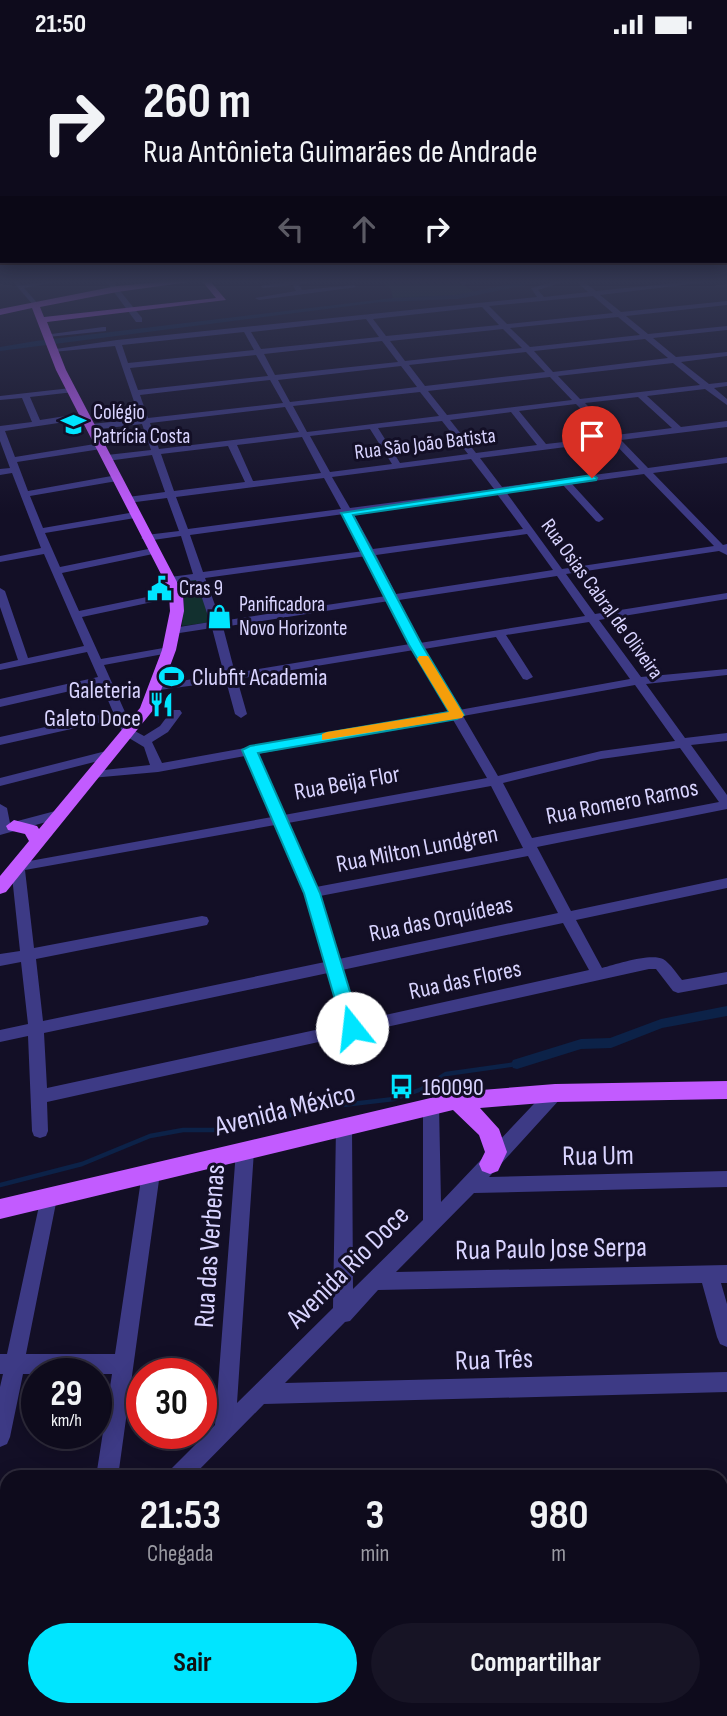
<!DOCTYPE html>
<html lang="pt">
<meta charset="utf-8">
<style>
body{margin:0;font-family:"Sofia Sans Condensed",sans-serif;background:#171425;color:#f1f3f6;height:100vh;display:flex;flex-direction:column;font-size:26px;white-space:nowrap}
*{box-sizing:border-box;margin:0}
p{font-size:23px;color:#9b9ba3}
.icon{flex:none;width:38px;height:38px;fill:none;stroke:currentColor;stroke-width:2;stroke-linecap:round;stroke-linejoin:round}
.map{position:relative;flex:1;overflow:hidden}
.sheet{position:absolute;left:0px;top:1421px;width:728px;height:247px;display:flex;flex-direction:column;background:#0e0b1c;border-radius:21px 21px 0 0;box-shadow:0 4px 18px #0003,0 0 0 2px #2e2b3b}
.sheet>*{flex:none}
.banner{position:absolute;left:0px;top:0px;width:728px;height:214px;box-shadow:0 4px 18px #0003,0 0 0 2px #2e2b3b;background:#0e0b1c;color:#f1f3f6;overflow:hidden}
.speed{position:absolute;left:21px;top:1309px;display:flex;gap:14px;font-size:35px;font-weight:700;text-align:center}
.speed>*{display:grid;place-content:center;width:91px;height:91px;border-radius:50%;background:#0e0b1c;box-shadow:0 4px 18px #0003,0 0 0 2px #2e2b3b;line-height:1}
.speed small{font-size:18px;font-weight:400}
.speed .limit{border:10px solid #d22;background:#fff;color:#111}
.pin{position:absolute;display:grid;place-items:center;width:60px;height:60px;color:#fff;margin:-72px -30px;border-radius:50% 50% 50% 0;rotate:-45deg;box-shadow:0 0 7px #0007}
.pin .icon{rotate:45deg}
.me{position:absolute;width:77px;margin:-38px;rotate:344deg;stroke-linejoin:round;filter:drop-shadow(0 0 5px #0008)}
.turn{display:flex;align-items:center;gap:24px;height:147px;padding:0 28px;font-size:32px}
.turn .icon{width:91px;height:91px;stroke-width:2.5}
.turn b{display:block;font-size:49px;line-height:60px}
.lanes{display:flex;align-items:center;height:66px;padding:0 28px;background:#0003;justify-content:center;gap:35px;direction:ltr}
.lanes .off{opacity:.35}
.eta{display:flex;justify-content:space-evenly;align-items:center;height:119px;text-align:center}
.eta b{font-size:42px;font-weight:700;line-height:49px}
.button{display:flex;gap:14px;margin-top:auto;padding:14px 28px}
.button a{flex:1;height:80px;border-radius:42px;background:#00e5ff;color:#111;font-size:28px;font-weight:700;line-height:80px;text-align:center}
.button a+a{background:#171425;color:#f1f3f6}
.status{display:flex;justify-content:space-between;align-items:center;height:49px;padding:0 35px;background:#0e0b1c;direction:ltr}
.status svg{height:19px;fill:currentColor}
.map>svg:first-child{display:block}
.green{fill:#12302f}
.water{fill:#0c2248}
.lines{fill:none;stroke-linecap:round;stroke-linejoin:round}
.stream{stroke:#0c2248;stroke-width:4.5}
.canal{fill:#0c2248;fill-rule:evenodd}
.minor{fill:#3d3a85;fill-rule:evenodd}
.major{fill:#c25bff;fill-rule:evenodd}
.route{fill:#00e5ff;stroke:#0095a6;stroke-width:2}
.slow{fill:#f59e0b}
.labels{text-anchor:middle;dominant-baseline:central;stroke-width:6;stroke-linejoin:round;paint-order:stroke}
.far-poi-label{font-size:21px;fill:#d9d4ff;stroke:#130f26;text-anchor:start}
.far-street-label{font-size:21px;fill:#d9d4ff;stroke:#130f26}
.poi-label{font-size:24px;fill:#d9d4ff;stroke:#130f26;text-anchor:start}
.street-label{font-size:24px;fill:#d9d4ff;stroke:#130f26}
.near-street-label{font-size:28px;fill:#d9d4ff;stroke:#130f26}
</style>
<div class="status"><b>21:50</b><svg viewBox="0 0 49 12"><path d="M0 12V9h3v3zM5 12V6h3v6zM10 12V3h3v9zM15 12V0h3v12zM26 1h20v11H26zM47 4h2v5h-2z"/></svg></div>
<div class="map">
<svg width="727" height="1667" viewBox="0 0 727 1667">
<rect width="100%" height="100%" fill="#130f26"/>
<g class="green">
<polygon points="382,232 458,232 474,243 456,246 393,249 391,240"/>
<polygon points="204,528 219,572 182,577 184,547 178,533"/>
</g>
<polygon class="water" points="525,232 546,232 458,250 381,253 0,302 0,298 36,292 393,249 456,246"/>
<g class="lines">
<polyline class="stream" points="0,1136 82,1115 150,1087 183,1081 223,1081 326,1058 394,1050 422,1040 446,1025 517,1015"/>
<polygon class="canal" points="727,957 727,967 662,979 611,999 581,1000 517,1020 513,1019 511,1015 513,1011 581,990 610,989 661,970"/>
<g class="minor">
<polygon points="12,232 18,232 21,236 60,232 24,239 39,256 35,258"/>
<polygon points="106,232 112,232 142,269 142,273 136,273"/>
<polygon points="291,232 317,232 299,236 302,241 354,236 357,238 259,251 255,249 296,242 293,236 263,239 260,237"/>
<polygon points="458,232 465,232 468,235 463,236"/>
<path d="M556,232H566L538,241L544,248L588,243L576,232H583L596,242L696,232H716L600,246L621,263L727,252V256L626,267L648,285L727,277V281L653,289L676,308L727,303V307L681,313L709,335L727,333V337L714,339L727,350V356L705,340L647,347L681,378L727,372V378L621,391L648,419L727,408V414L653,424L723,496L727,495V506L719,502L566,525L595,565L727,544V550L599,571L641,628L727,620V626L646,635L685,689L727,684V692L691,696L727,746V760L537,798L571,862L727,829V839L576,871L602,919C617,915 650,904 663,910C670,914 677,925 682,931L727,923V935L678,944L673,942L656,920H649L47,1053L48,1082L46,1087L40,1089L34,1087L32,1082L28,987L0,993V981L28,975L21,913L0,917V905L20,902L11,818L13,815L272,768L245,707L158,723L91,729L89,726L91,723L95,722L150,716L144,698L124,686L116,670L0,696V688L113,663L101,635L0,658V650L98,628L87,603L0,621V615L18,611L0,558V539L5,542L28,609L84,597L44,505L0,513V507L41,499L12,424L0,426V420L10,419L0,392V377L32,373L22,349L0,351V347L71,339H74V343L30,348L40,371L85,364L89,367L85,370L5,382L15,408L101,394L105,397L101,400L17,413L28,442L117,426L122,429L117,432L30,447L43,479L135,463L140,466L135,469L45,484L60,518L153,499L158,502L153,505L62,524L79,562L176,542L181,545L176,548L82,568L101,610L169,598L175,601L169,604L104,616L133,681L144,687L160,677L172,661H180L182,664L168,683L152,693L162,714L449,662L414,601L237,630L247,665L241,669L235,665L226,632L152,642V638L156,636L224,625L212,579L173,585L168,582L173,579L210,573L196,531L170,534L165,531L170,528L193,525L181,487L146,492L141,489L146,486L179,482L167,449L128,454L123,451L128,448L165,443L152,406L107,412L103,409L107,406L151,401L142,375L91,381L87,378L91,375L140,370L115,297L53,303L49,301L117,291L537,248L531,239ZM593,247L613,264L507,275L489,257ZM482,258L499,276L386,287L373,270ZM618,268L640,286L530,298L510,279ZM366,270L379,288L261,300L251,283ZM503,280L522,299L405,312L390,292ZM244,283L254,301L128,314L122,296ZM645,290L668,309L553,323L534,302ZM382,292L398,313L275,326L264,305ZM526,303L545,323L425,337L409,316ZM256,306L268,327L138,341L130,319ZM673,314L700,336L580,350L558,327ZM401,317L417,338L290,353L278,331ZM550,328L572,351L447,366L428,342ZM270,331L283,354L148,369L140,346ZM420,343L439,367L307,383L293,357ZM638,348L672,379L616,386L585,354ZM576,355L608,388L546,395L519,362ZM285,358L299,383L159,400L150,374ZM511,363L537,396L476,404L450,371ZM442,372L468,405L400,414L378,379ZM370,380L392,415L330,423L310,387ZM302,388L321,424L253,432L237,396ZM612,392L639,420L502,438L480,409ZM228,397L245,433L174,442L161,405ZM471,410L494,440L350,459L332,428ZM644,425L714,497L562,520L506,443L563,436L596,472L599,473L604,470L572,435ZM324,429L341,460L188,480L176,448ZM497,445L523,480L373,500L353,464ZM344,465L364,502L203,523L190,486ZM527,485L553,521L396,545L376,506ZM367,507L386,547L221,572L205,529ZM557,527L585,567L420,594L399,551ZM389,552L410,595L235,624L223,578ZM589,573L630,630L459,661L424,600L496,588L523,630L527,631L533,628L506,586ZM635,636L675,692L601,702L498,727L463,667ZM452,669L487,729L284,766L257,705ZM680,699L719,753L532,789L503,734L601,710ZM491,737L523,799L316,838L288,774ZM275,776L305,844L325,913L43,972L36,910L202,877L207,876L209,872L207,868L202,867L34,899L25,821ZM528,807L558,864L339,910L320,847ZM563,874L589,921L358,972L342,921ZM328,924L343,975L47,1039L44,984Z"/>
<polygon points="103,278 106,278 106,282 48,288 44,286"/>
<polygon points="110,701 116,705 114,708 0,737 0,729"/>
<polygon points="0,755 7,759 10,774 59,761 66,765 64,768 0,786"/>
<polygon points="555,1037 561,1039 563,1044 561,1049 489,1128 727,1122 727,1138 474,1144 396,1223 727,1216 727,1234 721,1234 727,1255 727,1298 720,1295 717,1288 702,1234 378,1241 350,1272 345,1273 285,1334 727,1323 727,1343 264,1355 192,1428 166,1428 170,1421 215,1376 236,1102 239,1097 245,1095 251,1097 254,1102 237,1354 333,1259 336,1078 338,1073 344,1071 350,1073 352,1078 353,1240 423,1171 423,1057 425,1052 431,1050 437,1052 439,1057 441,1153 549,1039"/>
<polygon points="151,1116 157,1119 160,1124 118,1428 96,1428 112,1325 23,1325 10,1388 7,1395 0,1398 0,1338 3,1325 0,1325 0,1305 7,1305 42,1143 48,1141 54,1143 57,1149 26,1305 115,1305 142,1124 145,1119"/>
<polygon points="7,1587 7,1615 0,1618 0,1590"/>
<polygon points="721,1637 727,1639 727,1663 721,1661"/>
<polygon points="517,1661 541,1661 540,1667 516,1667"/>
<polygon points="602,1661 640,1661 637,1667 605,1667"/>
</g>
<g class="major">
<polygon points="171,232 196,232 117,243 40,258 44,268 216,249 202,232 210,232 226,251 47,273 66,321 176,531 183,545 184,562 176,601 154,660 6,843 0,845 0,827 29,792 25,785 8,781 6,777 14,771 37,777 39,780 140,659 162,601 170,562 169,545 164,531 56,321 32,259 0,266 0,260 117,237"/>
<polygon points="727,1032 727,1050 555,1053 480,1059 499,1080 507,1103 498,1122 490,1125 482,1122 479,1115 485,1103 479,1086 453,1061 0,1170 0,1150 456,1043 555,1035"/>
</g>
</g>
<linearGradient id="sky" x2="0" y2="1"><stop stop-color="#0a0815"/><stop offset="0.5" stop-color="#333752"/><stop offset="1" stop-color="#333752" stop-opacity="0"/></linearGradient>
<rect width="727" height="465" fill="url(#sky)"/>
<polygon class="route" points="592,426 597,429 596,431 353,466 422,596 464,666 457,670 258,704 320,844 361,979 352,987 345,985 304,844 242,701 250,697 449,663 409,596 341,464"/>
<polygon class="slow" points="419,607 428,607 464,666 462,669 322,691 322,685 327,683 449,663 417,610"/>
<defs>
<symbol id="school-bare" viewBox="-9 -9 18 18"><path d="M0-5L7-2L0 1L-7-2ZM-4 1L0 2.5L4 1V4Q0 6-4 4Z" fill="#00e5ff" stroke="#130f26" stroke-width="2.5" paint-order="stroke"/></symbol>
<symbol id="civic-bare" viewBox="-9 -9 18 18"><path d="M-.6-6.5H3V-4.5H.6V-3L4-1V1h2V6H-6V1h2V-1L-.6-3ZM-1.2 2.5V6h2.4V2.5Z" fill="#00e5ff" stroke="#130f26" stroke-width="2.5" paint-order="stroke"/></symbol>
<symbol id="shop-bare" viewBox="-9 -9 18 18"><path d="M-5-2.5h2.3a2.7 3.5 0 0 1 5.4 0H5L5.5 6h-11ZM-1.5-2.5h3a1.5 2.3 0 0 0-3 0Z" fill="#00e5ff" stroke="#130f26" stroke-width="2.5" paint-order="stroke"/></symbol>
<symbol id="stadium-bare" viewBox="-9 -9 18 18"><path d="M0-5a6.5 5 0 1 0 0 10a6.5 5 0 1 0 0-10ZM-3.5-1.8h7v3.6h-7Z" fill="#00e5ff" stroke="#130f26" stroke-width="2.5" paint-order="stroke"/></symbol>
<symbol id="restaurant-bare" viewBox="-9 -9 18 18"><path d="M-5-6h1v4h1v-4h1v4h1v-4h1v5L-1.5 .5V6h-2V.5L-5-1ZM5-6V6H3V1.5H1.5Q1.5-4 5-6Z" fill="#00e5ff" stroke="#130f26" stroke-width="2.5" paint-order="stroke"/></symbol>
<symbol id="bus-bare" viewBox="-9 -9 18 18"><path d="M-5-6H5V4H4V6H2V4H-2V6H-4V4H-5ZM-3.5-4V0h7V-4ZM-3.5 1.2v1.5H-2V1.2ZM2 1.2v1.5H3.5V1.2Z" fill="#00e5ff" stroke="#130f26" stroke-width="2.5" paint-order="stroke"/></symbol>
</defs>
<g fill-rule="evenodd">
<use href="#school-bare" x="56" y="358" width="35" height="35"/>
<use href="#civic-bare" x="142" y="522" width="35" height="35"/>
<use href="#shop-bare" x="202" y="550" width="35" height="35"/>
<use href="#stadium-bare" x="154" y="610" width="35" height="35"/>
<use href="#restaurant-bare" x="144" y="638" width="35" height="35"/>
<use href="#bus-bare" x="384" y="1020" width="35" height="35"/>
</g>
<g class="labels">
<g class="far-poi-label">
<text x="93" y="363">Colégio<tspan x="93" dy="24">Patrícia Costa</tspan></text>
<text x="179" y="539">Cras 9</text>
<text x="239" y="555">Panificadora<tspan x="239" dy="24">Novo Horizonte</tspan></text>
</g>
<g class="far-street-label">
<text transform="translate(425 395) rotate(-7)">Rua São João Batista</text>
<text transform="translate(602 550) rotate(54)">Rua Osias Cabral de Oliveira</text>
</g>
<g class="poi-label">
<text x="192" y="628">Clubfit Academia</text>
<text x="141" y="641" text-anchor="end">Galeteria<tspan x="141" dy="28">Galeto Doce</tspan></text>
<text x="422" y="1038">160090</text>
</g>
<g class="street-label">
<text transform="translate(347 734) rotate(-10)">Rua Beija Flor</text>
<text transform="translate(622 753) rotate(-11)">Rua Romero Ramos</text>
<text transform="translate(417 800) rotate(-11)">Rua Milton Lundgren</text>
<text transform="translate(441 870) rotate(-12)">Rua das Orquídeas</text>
<text transform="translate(465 931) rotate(-12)">Rua das Flores</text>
</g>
<g class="near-street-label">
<text transform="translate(285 1061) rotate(-14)">Avenida México</text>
<text transform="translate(598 1107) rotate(-1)">Rua Um</text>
<text transform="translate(210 1197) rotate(-86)">Rua das Verbenas</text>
<text transform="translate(551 1200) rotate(-1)">Rua Paulo Jose Serpa</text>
<text transform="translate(348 1218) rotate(-45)">Avenida Rio Doce</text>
<text transform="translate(494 1311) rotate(-2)">Rua Três</text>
</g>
</g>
</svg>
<div class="speed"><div>29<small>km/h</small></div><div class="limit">30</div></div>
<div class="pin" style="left:592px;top:429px;background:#d93025"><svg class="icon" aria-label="arrive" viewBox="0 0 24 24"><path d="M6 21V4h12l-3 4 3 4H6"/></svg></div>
<svg class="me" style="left:352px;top:979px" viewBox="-20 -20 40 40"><circle r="19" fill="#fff"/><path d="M0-13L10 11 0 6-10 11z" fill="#00e5ff"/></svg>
<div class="banner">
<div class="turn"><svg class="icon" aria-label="right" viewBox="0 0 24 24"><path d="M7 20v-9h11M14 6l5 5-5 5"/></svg><div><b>260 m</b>Rua Antônieta Guimarães de Andrade</div></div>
<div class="lanes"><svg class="icon off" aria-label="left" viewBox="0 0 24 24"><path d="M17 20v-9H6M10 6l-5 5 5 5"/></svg><svg class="icon off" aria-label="ahead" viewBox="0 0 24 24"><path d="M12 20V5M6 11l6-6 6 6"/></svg><svg class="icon" aria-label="right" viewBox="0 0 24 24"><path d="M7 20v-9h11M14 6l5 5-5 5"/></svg></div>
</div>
<section class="sheet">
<div class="eta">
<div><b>21:53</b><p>Chegada</p></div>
<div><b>3</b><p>min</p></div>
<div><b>980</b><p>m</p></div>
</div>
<div class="button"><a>Sair</a><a>Compartilhar</a></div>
</section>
</div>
